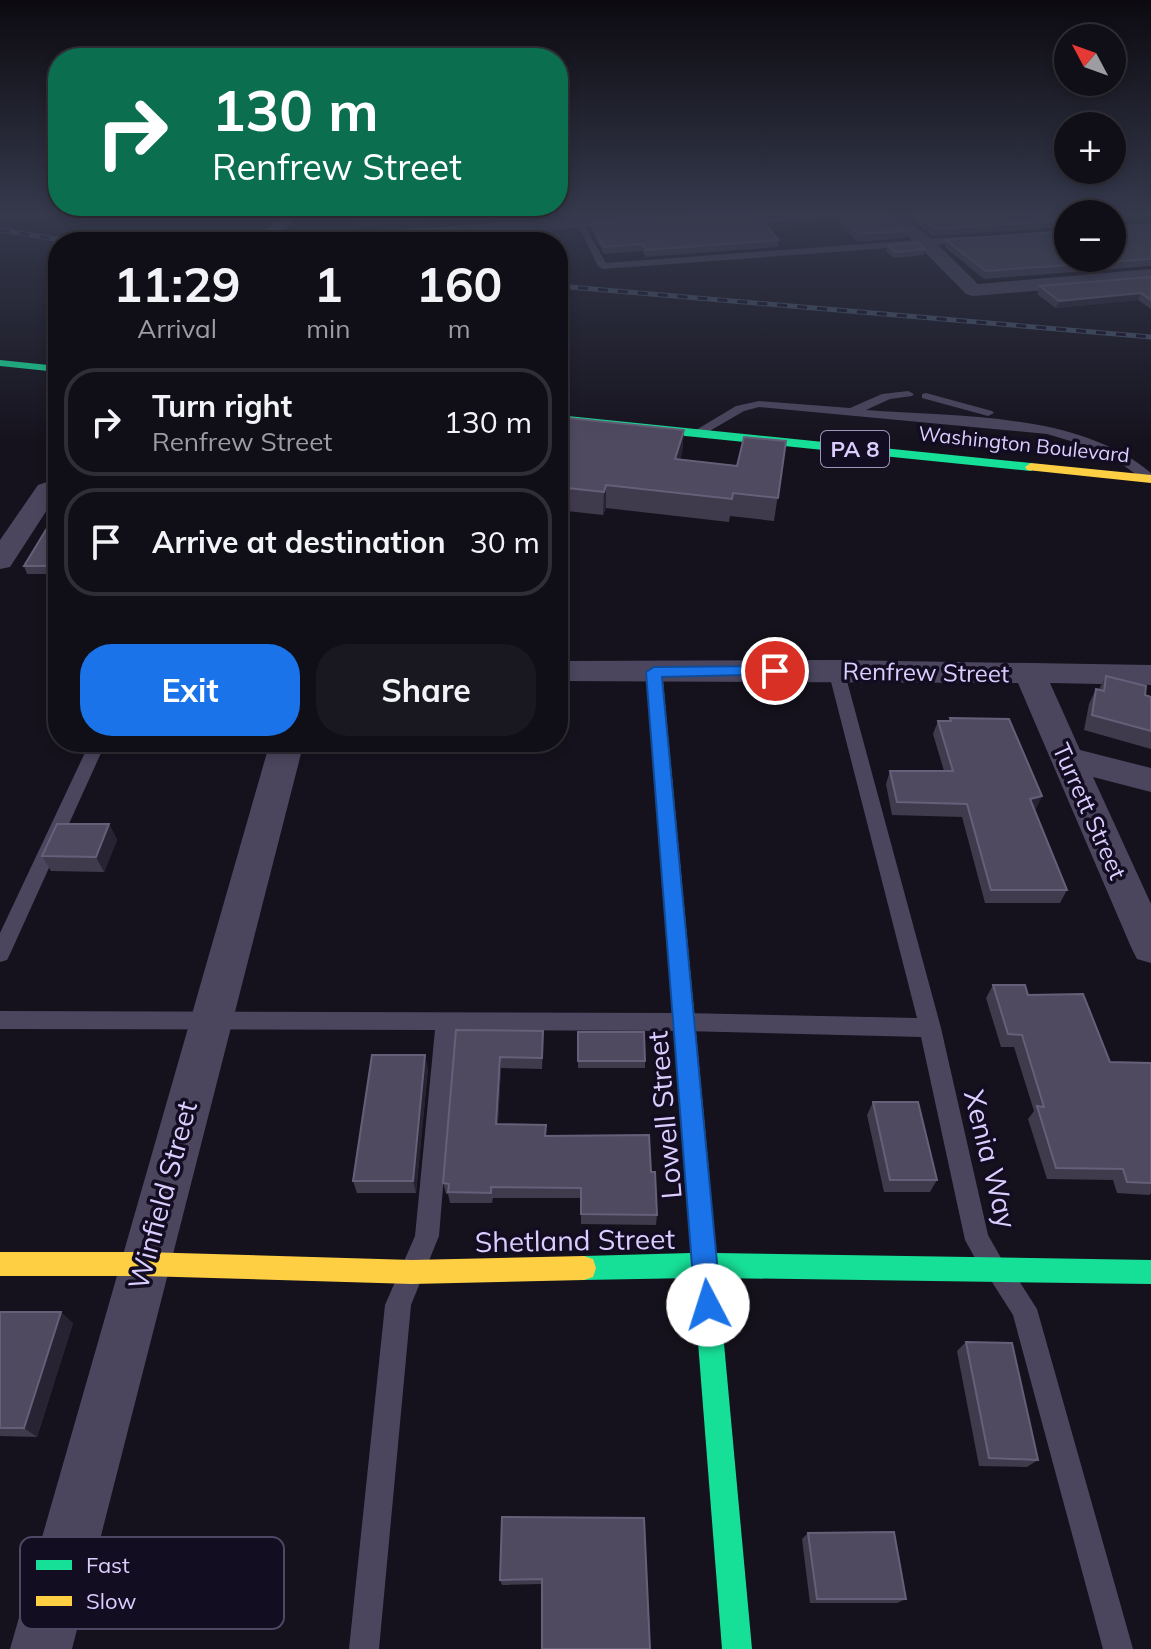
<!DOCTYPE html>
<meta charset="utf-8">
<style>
body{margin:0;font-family:Mulish,sans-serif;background:#19171f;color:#f1f3f6;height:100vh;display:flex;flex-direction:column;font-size:30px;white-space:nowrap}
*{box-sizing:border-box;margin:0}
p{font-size:26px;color:#9c9ca1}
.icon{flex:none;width:44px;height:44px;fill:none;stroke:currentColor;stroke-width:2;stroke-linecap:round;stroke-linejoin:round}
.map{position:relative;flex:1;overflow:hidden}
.sheet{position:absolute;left:48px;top:232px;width:520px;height:520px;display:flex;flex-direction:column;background:#100e16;border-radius:32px;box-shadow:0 4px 12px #0003,0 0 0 2px #302e35}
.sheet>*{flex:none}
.banner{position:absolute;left:48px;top:48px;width:520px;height:168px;border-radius:32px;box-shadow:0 4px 12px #0003,0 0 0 2px #302e35;background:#0b6e4f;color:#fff;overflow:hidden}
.needle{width:52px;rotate:311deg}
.fabs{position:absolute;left:1054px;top:24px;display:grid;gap:16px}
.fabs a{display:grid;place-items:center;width:72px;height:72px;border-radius:50%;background:#100e16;box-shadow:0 4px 12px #0003,0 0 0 2px #302e35;font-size:40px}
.pin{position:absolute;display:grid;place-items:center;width:68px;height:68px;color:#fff;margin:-34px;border:4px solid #fff;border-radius:50%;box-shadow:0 2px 8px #0007}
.me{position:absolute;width:88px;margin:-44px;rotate:355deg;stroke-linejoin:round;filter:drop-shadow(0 0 6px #0008)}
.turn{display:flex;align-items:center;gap:28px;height:168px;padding:0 32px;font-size:36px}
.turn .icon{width:104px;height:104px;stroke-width:2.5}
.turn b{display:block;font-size:56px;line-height:68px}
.eta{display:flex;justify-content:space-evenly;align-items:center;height:136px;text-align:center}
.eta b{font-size:48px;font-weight:700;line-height:56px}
.action{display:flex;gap:16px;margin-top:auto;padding:16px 32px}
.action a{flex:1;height:92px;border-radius:32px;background:#1a73e8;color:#fff;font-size:32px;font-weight:700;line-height:92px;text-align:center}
.action a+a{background:#19171f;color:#f1f3f6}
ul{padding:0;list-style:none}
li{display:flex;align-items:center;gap:24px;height:108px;margin:0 16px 12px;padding:0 16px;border:4px solid #302e35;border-radius:32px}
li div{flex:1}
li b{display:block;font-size:30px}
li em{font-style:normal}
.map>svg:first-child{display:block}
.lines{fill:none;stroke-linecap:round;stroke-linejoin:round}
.lane{fill:#4b465e;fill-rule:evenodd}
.street{fill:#4b465e;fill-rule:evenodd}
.fast{fill:#16e098;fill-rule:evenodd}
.slow{fill:#ffcf43;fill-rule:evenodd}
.rail-casing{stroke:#445368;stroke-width:5}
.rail{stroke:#130d22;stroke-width:3;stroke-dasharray:10;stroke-linecap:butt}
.wall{fill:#403a4d}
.shaded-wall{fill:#282332}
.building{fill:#504a60;stroke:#665f79;stroke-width:2}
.route{fill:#1a73e8;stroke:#114b97;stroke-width:2}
.labels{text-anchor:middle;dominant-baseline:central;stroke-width:7;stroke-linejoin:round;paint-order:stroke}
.far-street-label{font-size:20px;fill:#dbceff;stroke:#130d22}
.shield{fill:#130d22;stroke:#9f94bd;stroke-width:2}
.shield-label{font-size:22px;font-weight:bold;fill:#dbceff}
.street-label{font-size:24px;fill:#dbceff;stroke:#130d22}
.near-street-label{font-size:28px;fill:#dbceff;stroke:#130d22}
.key{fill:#130d22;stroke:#4f4764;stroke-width:2}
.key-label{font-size:22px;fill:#dbceff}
</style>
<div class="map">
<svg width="1151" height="1649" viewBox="0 0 1151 1649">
<rect width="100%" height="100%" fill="#15121d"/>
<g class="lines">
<g class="lane">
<polygon points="576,221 582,221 606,263 970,236 974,239 970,242 603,269 598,266"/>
<path d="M908,391L914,394L912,396L890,399L866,410C956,417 1079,412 1151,473V481H1145L1104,451L1047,434L759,407L744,411L701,436L691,433L736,406L759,401L850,408L882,394Z"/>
<polygon points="926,393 992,411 994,413 988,416 922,398 922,394"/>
<polygon points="836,665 844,670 941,1028 988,1235 1001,1258 998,1267 989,1270 980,1267 965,1240 921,1037 684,1031 456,1030 439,1236 411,1305 379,1649 349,1649 385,1305 415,1236 435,1030 0,1029 0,1011 684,1013 917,1018 828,670"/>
<polygon points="90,742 106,742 10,954 7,960 0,962 0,933"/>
<polygon points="1005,1269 1014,1273 1037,1309 1133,1649 1103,1649 1013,1315 992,1282 996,1273"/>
</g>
<g class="street">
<polygon points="283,214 302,214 277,237 281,242 260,242 262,232"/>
<polygon points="623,214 711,214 703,219 373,242 287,242 296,237"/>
<polygon points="880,214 899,214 931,238 978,284 1151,269 1151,281 973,296 966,294 919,246"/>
<polygon points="47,482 56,485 58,493 10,567 0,569 0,540 38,485"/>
<polygon points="836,660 1151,665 1151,685 1050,683 1080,750 1151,768 1151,792 1093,777 1151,904 1151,963 1137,959 1131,947 1018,683 558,681 558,661"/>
<polygon points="270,742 304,742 72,1649 10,1649"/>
</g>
<g class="fast">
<polygon points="0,360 58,366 58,372 0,366"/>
<polygon points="558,415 1031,463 1037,467 1031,471 558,423"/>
<polygon points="697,1161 705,1164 709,1172 716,1253 1151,1260 1151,1284 718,1278 752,1649 722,1649 693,1278 584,1280 575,1277 572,1268 575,1259 584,1256 691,1253 685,1172 689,1164"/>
</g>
<g class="slow">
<polygon points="1031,463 1151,475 1151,483 1027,470 1025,467"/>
<polygon points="654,667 662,672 709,1172 705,1180 697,1183 689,1180 685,1172 646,672"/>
<polygon points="0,1252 143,1252 412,1260 584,1256 593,1259 596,1268 593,1277 584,1280 412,1284 143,1276 0,1276"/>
</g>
<defs>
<g id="rail">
<polyline points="0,230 74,242"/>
<polyline points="558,286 1151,337"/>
</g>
</defs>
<use href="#rail" class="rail-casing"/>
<use href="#rail" class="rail"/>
</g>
<g class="wall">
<polygon points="496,214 523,214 496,216"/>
<polygon points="887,214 906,231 905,238 857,242 837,221 768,228 779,240 778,247 646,257 642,251 604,254 591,230 591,223 704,215"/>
<polygon points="904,214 1068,214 1068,227 933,236"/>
<polygon points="1151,224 1151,266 984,279 945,247 946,240"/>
<polygon points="888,245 925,249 924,255 894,258 886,251"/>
<polygon points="1151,277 1151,309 1138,300 1056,308 1037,294 1040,286"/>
<polygon points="558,417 684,430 682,453 680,459 737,466 786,441 774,521 730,516 729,522 606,508 603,515 558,510"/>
<polygon points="58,510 58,574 27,574 24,566"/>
<polygon points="1106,676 1145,695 1151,697 1151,749 1084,730 1089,704 1096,689 1099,689"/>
<polygon points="950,718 1036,809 1034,809 1067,890 1060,903 985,903 962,817 892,815 886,784 890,771 944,771 933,734 938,721 949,721"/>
<polygon points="314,742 381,742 379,749 316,749"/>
<polygon points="109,824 117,840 104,872 51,871 42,856"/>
<polygon points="993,985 1028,995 1110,1062 1151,1063 1151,1193 1149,1195 1117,1193 1113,1180 1047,1179 1028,1119 1034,1111 1014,1047 1001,1047 986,998"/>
<polygon points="456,1030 543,1043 542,1069 501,1068 498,1124 546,1136 651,1172 657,1215 656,1225 581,1224 581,1198 493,1198 492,1203 450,1203 448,1194 446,1194 443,1183"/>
<polygon points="578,1032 645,1061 645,1068 578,1068"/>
<polygon points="428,1068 416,1193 357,1193 353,1181"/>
<polygon points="873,1102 937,1180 930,1192 884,1192 867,1115"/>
<polygon points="0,1312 73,1323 37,1437 0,1436"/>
<polygon points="966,1342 1038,1460 1027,1467 979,1466 957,1351"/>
<polygon points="502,1517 650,1649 542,1584 502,1585 500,1580"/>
<polygon points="808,1533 906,1599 897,1603 810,1603 802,1539"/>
</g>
<g class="shaded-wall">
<polygon points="422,214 444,214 444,220 356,227 355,219"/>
<polygon points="838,214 837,221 762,229 763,222"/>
<polygon points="1130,214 1151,214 1151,219 1112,223 1112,216"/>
<polygon points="1141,293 1138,300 1056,308 1059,301"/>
<polygon points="684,430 682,453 674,482 675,459"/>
<polygon points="606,485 606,508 603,515 604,492"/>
<polygon points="1042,796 1036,809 1024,813 1030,799"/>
<polygon points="109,824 117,840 104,872 96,857"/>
<polygon points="425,1055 428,1068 416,1193 413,1181"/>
<polygon points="500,1057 501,1068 497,1135 496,1124"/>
<polygon points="61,1312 73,1323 37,1437 24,1428"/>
</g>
<g class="building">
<polygon points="355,214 422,214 355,219"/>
<polygon points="705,214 887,214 906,231 859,234 838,214 763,222 779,240 646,250 642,244 604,247 591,223"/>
<polygon points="915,214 1068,214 1068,220 935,229"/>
<polygon points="1151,224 1151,259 986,271 946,240 1068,231 1068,258 1112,258 1112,225 1115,227"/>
<polygon points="919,243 925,249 895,252 888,245"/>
<polygon points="1151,277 1151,300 1141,293 1059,301 1040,286"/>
<polygon points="558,417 684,430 675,459 737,466 744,437 786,441 778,498 733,493 732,499 606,485 604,492 558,487"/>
<polygon points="58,510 58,566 24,566"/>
<polygon points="1106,676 1146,686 1145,695 1151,697 1151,731 1092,715 1096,689 1104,691"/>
<polygon points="950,718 1009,719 1042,796 1030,799 1067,890 991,890 967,804 897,802 890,771 953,771 938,721 951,721"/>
<polygon points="57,824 109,824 96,857 42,856"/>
<polygon points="993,985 1025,985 1028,995 1083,994 1110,1062 1151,1063 1151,1183 1127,1182 1123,1169 1056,1168 1037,1106 1044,1107 1022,1035 1008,1034"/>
<polygon points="456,1030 543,1031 542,1058 500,1057 496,1124 546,1125 545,1136 649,1135 651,1172 655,1172 657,1215 581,1214 581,1188 491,1187 491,1193 448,1192 449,1184 443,1183"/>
<polygon points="578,1032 644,1032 645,1061 578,1061"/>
<polygon points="372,1055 425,1055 413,1181 353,1181"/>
<polygon points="873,1102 918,1102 937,1180 890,1180"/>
<polygon points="0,1312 61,1312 24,1428 0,1428"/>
<polygon points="966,1342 1012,1343 1038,1460 989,1458"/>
<polygon points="502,1517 644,1518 650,1649 542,1649 542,1579 500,1580"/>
<polygon points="894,1532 906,1599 817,1599 808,1533"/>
</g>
<linearGradient id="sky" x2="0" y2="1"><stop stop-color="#0c0a10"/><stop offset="0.48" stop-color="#35394c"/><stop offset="1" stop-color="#35394c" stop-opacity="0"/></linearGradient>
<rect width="1151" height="445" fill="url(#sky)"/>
<polygon class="route" points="775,666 781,667 781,674 662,677 721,1305 717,1314 708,1317 699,1314 695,1305 646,672 654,667"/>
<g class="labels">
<g class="far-street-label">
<text transform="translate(1024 444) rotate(6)">Washington Boulevard</text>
</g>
<rect class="shield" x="821" y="431" width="68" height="36" rx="6"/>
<g class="shield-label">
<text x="855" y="449">PA 8</text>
</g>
<g class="street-label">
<text transform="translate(926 672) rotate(1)">Renfrew Street</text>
<text transform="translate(1090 811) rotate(66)">Turrett Street</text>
</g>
<g class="near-street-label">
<text transform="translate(664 1115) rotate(-95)">Lowell Street</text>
<text transform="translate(991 1159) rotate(76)">Xenia Way</text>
<text transform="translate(162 1195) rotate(-75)">Winfield Street</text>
<text transform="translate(575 1240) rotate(-1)">Shetland Street</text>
</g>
</g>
<rect x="20" y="1537" width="264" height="92" rx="12" class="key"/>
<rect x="36" y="1560" width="36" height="10" fill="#16e098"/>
<rect x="36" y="1596" width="36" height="10" fill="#ffcf43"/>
<g class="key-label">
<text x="86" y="1573">Fast</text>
<text x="86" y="1609">Slow</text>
</g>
</svg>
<div class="fabs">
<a><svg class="needle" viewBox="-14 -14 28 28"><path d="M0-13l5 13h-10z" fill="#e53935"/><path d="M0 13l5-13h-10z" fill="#9c9ca1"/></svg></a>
<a>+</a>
<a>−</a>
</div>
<div class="pin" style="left:775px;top:671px;background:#d93025"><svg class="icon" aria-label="arrive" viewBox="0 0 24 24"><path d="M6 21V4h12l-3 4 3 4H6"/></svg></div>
<svg class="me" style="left:708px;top:1305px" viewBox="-20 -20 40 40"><circle r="19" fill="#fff"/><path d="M0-13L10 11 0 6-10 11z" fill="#1a73e8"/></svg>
<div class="banner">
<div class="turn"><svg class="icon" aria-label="right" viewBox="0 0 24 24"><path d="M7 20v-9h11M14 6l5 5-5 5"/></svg><div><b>130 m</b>Renfrew Street</div></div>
</div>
<section class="sheet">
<div class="eta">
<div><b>11:29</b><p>Arrival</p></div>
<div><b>1</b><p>min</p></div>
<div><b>160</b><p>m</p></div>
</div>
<ul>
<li><svg class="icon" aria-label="right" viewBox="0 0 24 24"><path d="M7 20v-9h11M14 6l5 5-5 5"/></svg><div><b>Turn right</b><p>Renfrew Street</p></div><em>130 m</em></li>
<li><svg class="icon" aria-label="arrive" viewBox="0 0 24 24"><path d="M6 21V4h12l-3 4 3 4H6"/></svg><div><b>Arrive at destination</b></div><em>30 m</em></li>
</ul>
<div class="action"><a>Exit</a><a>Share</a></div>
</section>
</div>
